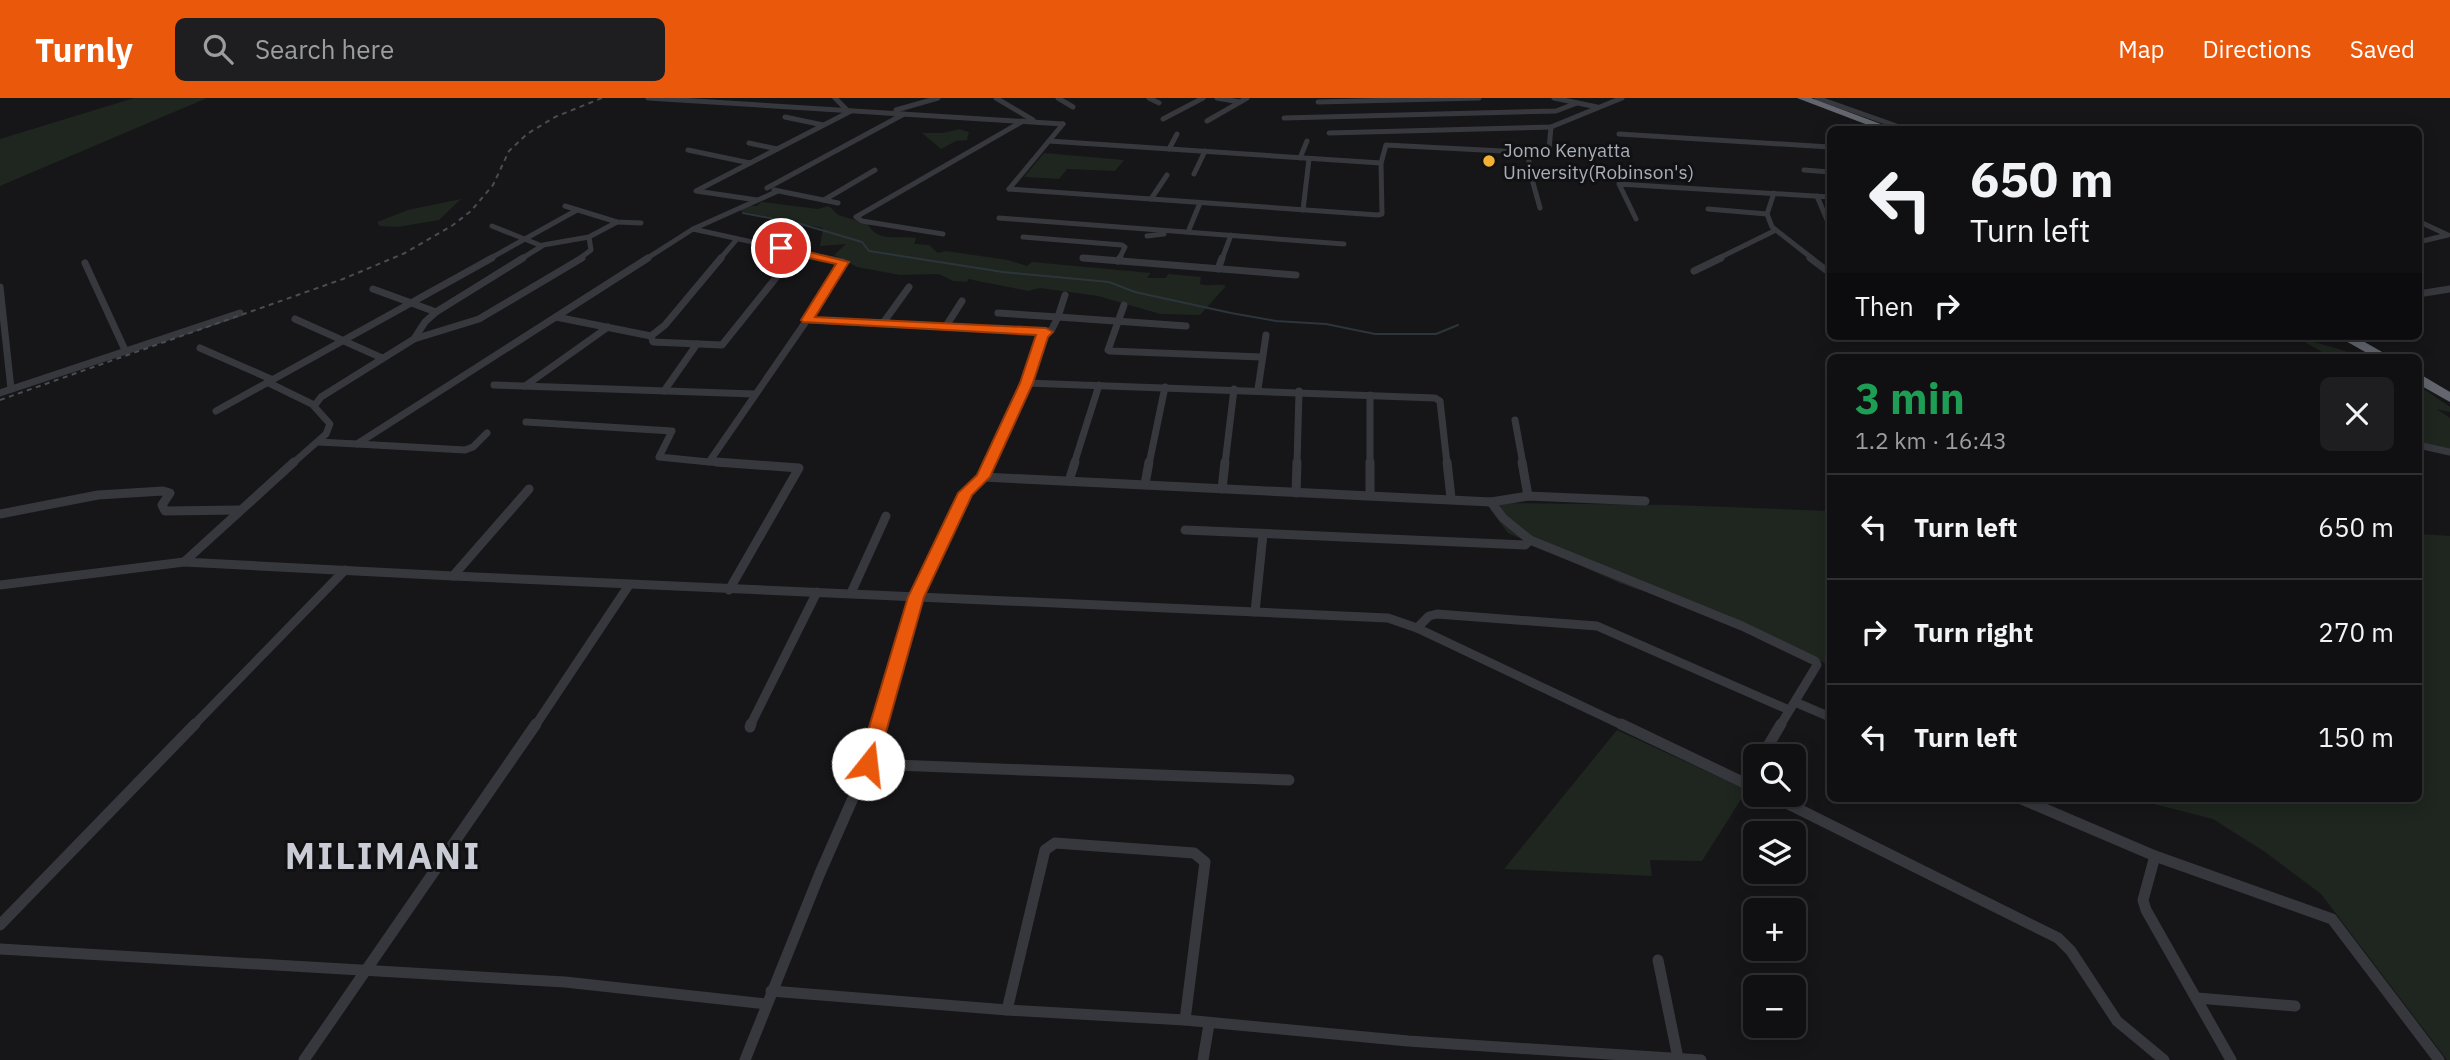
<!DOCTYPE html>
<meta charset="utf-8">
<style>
body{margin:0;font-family:"IBM Plex Sans",sans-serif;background:#1e1e20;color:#f1f3f6;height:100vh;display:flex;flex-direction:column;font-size:26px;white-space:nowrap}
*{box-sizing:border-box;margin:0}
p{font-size:23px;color:#9c9d9f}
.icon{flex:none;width:38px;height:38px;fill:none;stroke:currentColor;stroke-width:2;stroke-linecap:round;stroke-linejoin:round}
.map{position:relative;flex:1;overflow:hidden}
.drawer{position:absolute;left:1827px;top:256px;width:595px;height:448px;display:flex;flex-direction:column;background:#101012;border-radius:10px;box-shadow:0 4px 18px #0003,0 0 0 2px #303032}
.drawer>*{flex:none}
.top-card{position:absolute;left:1827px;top:28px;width:595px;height:214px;border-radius:10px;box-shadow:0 4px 18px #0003,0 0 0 2px #303032;background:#101012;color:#f1f3f6;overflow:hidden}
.fabs{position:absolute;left:1743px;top:646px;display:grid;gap:14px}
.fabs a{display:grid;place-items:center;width:63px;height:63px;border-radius:10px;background:#101012;box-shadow:0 4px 18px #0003,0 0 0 2px #303032;font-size:35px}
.pin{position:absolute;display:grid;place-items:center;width:60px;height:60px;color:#fff;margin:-30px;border:4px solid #fff;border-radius:50%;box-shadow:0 2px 7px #0007}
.me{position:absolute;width:77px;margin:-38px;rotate:16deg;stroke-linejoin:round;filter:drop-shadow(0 0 5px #0008)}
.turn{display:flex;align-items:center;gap:24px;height:147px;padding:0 28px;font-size:32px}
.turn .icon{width:91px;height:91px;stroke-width:2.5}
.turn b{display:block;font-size:49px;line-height:60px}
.then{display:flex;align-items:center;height:66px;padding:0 28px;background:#0003;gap:14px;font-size:26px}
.round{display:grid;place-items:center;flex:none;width:74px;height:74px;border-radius:10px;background:#1e1e20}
.overview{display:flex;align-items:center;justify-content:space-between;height:119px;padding:0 28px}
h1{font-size:42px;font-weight:700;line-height:52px;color:#1e9e55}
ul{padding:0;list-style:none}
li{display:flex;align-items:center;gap:21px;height:105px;padding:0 28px;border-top:2px solid #303032}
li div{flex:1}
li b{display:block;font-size:26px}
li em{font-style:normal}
header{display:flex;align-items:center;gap:42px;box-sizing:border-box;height:98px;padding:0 35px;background:#ea580c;color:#fff}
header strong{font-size:33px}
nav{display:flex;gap:38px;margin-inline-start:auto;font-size:24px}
.search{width:490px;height:63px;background:#1e1e20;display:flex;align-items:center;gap:18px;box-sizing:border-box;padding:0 24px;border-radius:10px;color:#9c9d9f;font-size:26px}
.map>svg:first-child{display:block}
.green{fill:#1e261f}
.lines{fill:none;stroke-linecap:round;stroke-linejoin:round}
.stream{stroke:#2c353c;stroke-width:2}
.street-far3{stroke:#37383d;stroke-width:5}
.street-far2{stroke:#37383d;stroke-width:7}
.street-far1{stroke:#37383d;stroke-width:9}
.street{stroke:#37383d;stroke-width:11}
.highway{fill:#63666e;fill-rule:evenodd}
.rail{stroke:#4a4c52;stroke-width:2;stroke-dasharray:5 4.5;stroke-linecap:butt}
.route{fill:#ea580c;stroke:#983908;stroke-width:2}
.poi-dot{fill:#f2b134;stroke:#111113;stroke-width:2.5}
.labels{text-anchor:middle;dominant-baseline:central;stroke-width:6;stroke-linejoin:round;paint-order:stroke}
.far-poi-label{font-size:19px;fill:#a8adb8;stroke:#111113;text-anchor:start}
.near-district-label{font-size:37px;font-weight:bold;letter-spacing:2px;fill:#c9ccd4;stroke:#111113}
</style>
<header>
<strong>Turnly</strong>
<div class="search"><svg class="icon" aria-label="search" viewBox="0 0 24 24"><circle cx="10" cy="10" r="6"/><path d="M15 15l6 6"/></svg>Search here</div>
<nav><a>Map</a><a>Directions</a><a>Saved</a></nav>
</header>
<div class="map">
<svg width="2450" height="962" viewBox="0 0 2450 962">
<rect width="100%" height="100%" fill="#161618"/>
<g class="green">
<polygon points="134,0 207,0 0,88 0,41"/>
<polygon points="959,31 969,34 967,42 956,43 941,51 922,35 943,35"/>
<polygon points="1044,55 1124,62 1115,73 1067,71 1059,81 1024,79"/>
<polygon points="461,101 439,122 398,129 380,128 377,124 408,112"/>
<path d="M761,104L818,111L829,108L838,117L868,126C877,145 899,137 916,140L914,146L929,147L938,155L946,153L1008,162L1027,168L1032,164L1151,175L1147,180H1166L1168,176L1201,179L1200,186C1209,189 1216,185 1226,188L1200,217L1160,216L1098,198L1040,190L1028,193L968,181L967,184L953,183L939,176L900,177L857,169L834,157L846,146L820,148L823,130L740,113L746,108H757Z"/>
<polygon points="2294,238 2365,259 2331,259"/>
<polygon points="2418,287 2450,309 2450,314 2437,311 2450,320 2450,351 2419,344"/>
<polygon points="1506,405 1672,407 1830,413 1830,568 1742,525 1665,494 1639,492 1619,485 1508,435 1490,411"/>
<polygon points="2419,436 2450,438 2450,962 2447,962 2321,796 2265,754 2213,721 2130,700 2418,700"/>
<polygon points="1617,632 1747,692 1702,763 1650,762 1652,778 1504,771"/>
</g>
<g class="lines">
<polyline class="stream" points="743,115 801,126 862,144 869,153 1003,174 1109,184 1135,194 1231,215 1276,223 1326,226 1375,236 1436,236 1458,227"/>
<g class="street-far3">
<polyline points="648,0 1063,26"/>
<polyline points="835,0 847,12"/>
<polyline points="996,0 1033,22"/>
<polyline points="1058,0 1073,9"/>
<polyline points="1149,0 1159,5"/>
<polyline points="1217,0 1240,4"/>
<polyline points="1554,0 1597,9"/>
<polyline points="1817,0 1908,32"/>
<polyline points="1318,4 1479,0"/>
<polyline points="896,12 938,0"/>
<polyline points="785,19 823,27"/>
<polyline points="1284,20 1556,13 1577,5"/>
<polyline points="1163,21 1203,0"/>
<polyline points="1207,23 1247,0"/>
<polyline points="1329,35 1551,29 1622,0"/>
<polyline points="1619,36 1830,49"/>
<polyline points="1049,43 1381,65"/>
<polyline points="749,45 777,51"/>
<polyline points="1169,51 1177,36"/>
<polyline points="688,52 750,65"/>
<polyline points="1528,54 1530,74 1540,110"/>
<polyline points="1300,60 1307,43"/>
<polyline points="1804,72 1830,74"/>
<polyline points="1194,76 1205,53"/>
<polyline points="767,90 904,16"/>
<polyline points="1009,91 1378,117 1382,116 1381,65 1386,47 1543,55 1549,51 1551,29"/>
<polyline points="1009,91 1063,26"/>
<polyline points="774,92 838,105"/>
<polyline points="1774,95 1767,116 1772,129 1813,161"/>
<polyline points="1817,98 1830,129"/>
<polyline points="1151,101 1167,77"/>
<polyline points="757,102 696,93 851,13"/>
<polyline points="824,102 875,72"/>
<polyline points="565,108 617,124 641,125"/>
<polyline points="1708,111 1767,116"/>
<polyline points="1303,112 1309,61"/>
<polyline points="999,120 1344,146"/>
<polyline points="1636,121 1619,86 1830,99"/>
<polyline points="2418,123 2448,137 2418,144"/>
<polyline points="492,128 542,148 521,161"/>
<polyline points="693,131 831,161"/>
<polyline points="1188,134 1200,105"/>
<polyline points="943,136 862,123 856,119 1023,23"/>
<polyline points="1147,138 1164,136"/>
<polyline points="1023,139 1122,147 1125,149 1119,161"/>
<polyline points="543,147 589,139"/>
<polyline points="1083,160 1099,161"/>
<polyline points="489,161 577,112"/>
<polyline points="579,161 591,152 589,139 617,124"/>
<polyline points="646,161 693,131 778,93"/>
<polyline points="720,161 737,141"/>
<polyline points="1222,161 1231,137"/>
<polyline points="1717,161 1774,133"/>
</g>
<g class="street-far2">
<polyline points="1083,160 1296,177"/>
<polyline points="1810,160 1830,175"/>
<polyline points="1118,163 1120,160"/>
<polyline points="85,165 125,252"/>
<polyline points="1218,171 1222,160"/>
<polyline points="1694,173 1721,160"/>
<polyline points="0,189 11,291"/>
<polyline points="373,191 436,214"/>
<polyline points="2418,196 2450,191"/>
<polyline points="1124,207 1108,252 1110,253 1261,259"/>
<polyline points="998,215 1058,219 1065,197"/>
<polyline points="556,219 651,238 653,244 722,247 783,171"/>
<polyline points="295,221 382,260"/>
<polyline points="807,222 1046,234"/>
<polyline points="883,225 909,189"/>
<polyline points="946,228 962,203"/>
<polyline points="651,238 665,227 721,160"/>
<polyline points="414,241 479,221 582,160"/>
<polyline points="200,250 273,282"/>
<polyline points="269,285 312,306 330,326 326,336 292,366"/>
<polyline points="1026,285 1435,300 1440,303 1447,366"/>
<polyline points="494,287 754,296"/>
<polyline points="525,288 608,229"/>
<polyline points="1258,291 1266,237"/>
<polyline points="664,293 697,246"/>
<polyline points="0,295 240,215"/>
<polyline points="1370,297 1370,366"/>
<polyline points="315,307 321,299 414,241 425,224 436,214 523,160"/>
<polyline points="216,313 492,160"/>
<polyline points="1515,322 1523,366"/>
<polyline points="526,324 672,333 659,359 709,364"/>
<polyline points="318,344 357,346 648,160"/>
<polyline points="357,346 465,352 473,349 487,335"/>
<polyline points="2418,347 2450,354"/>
<polyline points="743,366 709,364 807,222 843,164 823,160"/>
<polyline points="989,366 1026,285 1042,238 1052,231 1058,219 1186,228"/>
<polyline points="1074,366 1099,287"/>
<polyline points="1149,366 1165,289"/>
<polyline points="1225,366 1234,291"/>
<polyline points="1297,366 1299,293"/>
</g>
<g class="street-far1">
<polyline points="294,364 184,464 453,478 529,391"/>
<polyline points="716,364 799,370 729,492"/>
<polyline points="1370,364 1370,397"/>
<polyline points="1447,364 1451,400"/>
<polyline points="1522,364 1528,398"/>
<polyline points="983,379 1491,404 1528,398 1645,403"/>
<polyline points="1069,383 1075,364"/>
<polyline points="1145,386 1149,364"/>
<polyline points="1222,391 1225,364"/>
<polyline points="1296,395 1297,364"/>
<polyline points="1491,404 1503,420 1530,442 1742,528 1815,563 1817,567 1780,628"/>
<polyline points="0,416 98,397 163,393 170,395 162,407 165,413 239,412"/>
<polyline points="1185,432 1525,447 1530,442"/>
<polyline points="453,478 1388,520 1417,530 1624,628"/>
<polyline points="0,487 184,464"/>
<polyline points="851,495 886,418"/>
<polyline points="1255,514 1263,436"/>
<polyline points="1417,530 1429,518 1437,516 1597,528 1789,612"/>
<polyline points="1795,604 1830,619"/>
<polyline points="193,628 345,472"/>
<polyline points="535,628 629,487"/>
<polyline points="750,628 817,494"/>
<path d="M879,628C901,549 922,469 964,398C972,384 981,383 990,364"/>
</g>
<g class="street">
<polyline points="1621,626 1755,690"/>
<polyline points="750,629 751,626"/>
<polyline points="1762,658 1781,626"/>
<polyline points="868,666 1289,682"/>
<polyline points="1744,685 1755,668"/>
<polyline points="1768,696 2058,840 2071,853 2117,923 2164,962"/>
<polyline points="2019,700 2155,758 2332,821 2439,962"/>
<polyline points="2155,758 2143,802 2146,812 2231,962"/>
<polyline points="0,827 195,626"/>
<polyline points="0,851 565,884 766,906"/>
<polyline points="1658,862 1678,960"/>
<polyline points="771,893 1007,912 1185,922 1408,943 1701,962"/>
<polyline points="2197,900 2295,908"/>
<polyline points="1007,912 1045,752 1055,745 1194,755 1205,764 1185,922"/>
<polyline points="304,962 536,626"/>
<polyline points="745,962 820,775 868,666 879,626"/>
<polyline points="1203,962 1209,926"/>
</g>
<g class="highway">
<polygon points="1797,0 1811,0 1897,32 1881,32"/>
<polygon points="2337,238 2354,238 2391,259 2374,259"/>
<polygon points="2418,275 2450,294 2450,304 2418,286"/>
</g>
<polyline class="rail" points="0,302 343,181 405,155 453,127 471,113 493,87 509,53 527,36 555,19 602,0"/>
</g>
<polygon class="route" points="781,147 849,164 815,219 1046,230 1053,234 1048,239 1033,285 990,379 972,397 924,499 877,666 874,670 861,670 858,666 908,499 958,395 977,377 1020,285 1036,237 803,224 801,222 836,166 777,153 777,148"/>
<circle class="poi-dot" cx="1489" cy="63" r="7"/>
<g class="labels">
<g class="far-poi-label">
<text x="1503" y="52">Jomo Kenyatta<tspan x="1503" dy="22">University(Robinson's)</tspan></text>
</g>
<g class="near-district-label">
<text x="383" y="757">MILIMANI</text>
</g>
</g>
</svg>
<div class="fabs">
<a><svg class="icon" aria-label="search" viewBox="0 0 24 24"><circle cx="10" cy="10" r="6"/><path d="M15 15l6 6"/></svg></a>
<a><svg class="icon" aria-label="layers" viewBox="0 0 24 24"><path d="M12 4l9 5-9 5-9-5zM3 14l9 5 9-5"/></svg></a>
<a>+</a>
<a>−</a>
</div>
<div class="pin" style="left:781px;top:150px;background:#d93025"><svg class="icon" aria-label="arrive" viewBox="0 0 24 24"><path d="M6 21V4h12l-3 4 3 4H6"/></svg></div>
<svg class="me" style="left:868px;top:666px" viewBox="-20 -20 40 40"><circle r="19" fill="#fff"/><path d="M0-13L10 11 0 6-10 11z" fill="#ea580c"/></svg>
<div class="top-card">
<div class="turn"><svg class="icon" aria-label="left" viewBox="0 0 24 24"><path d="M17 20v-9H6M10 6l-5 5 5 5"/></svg><div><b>650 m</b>Turn left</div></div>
<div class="then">Then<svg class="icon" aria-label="right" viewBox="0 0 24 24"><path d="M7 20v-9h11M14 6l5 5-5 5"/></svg></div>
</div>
<section class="drawer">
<div class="overview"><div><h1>3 min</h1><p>1.2 km · 16:43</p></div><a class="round"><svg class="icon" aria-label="close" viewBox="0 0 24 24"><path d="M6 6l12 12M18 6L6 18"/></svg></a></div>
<ul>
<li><svg class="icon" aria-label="left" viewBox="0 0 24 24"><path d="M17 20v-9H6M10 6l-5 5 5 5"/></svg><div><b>Turn left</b></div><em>650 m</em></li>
<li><svg class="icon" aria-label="right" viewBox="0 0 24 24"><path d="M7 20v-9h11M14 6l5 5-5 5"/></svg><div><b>Turn right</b></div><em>270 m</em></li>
<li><svg class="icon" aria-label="left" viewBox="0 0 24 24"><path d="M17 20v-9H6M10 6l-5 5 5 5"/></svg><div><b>Turn left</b></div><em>150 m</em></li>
</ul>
</section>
</div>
